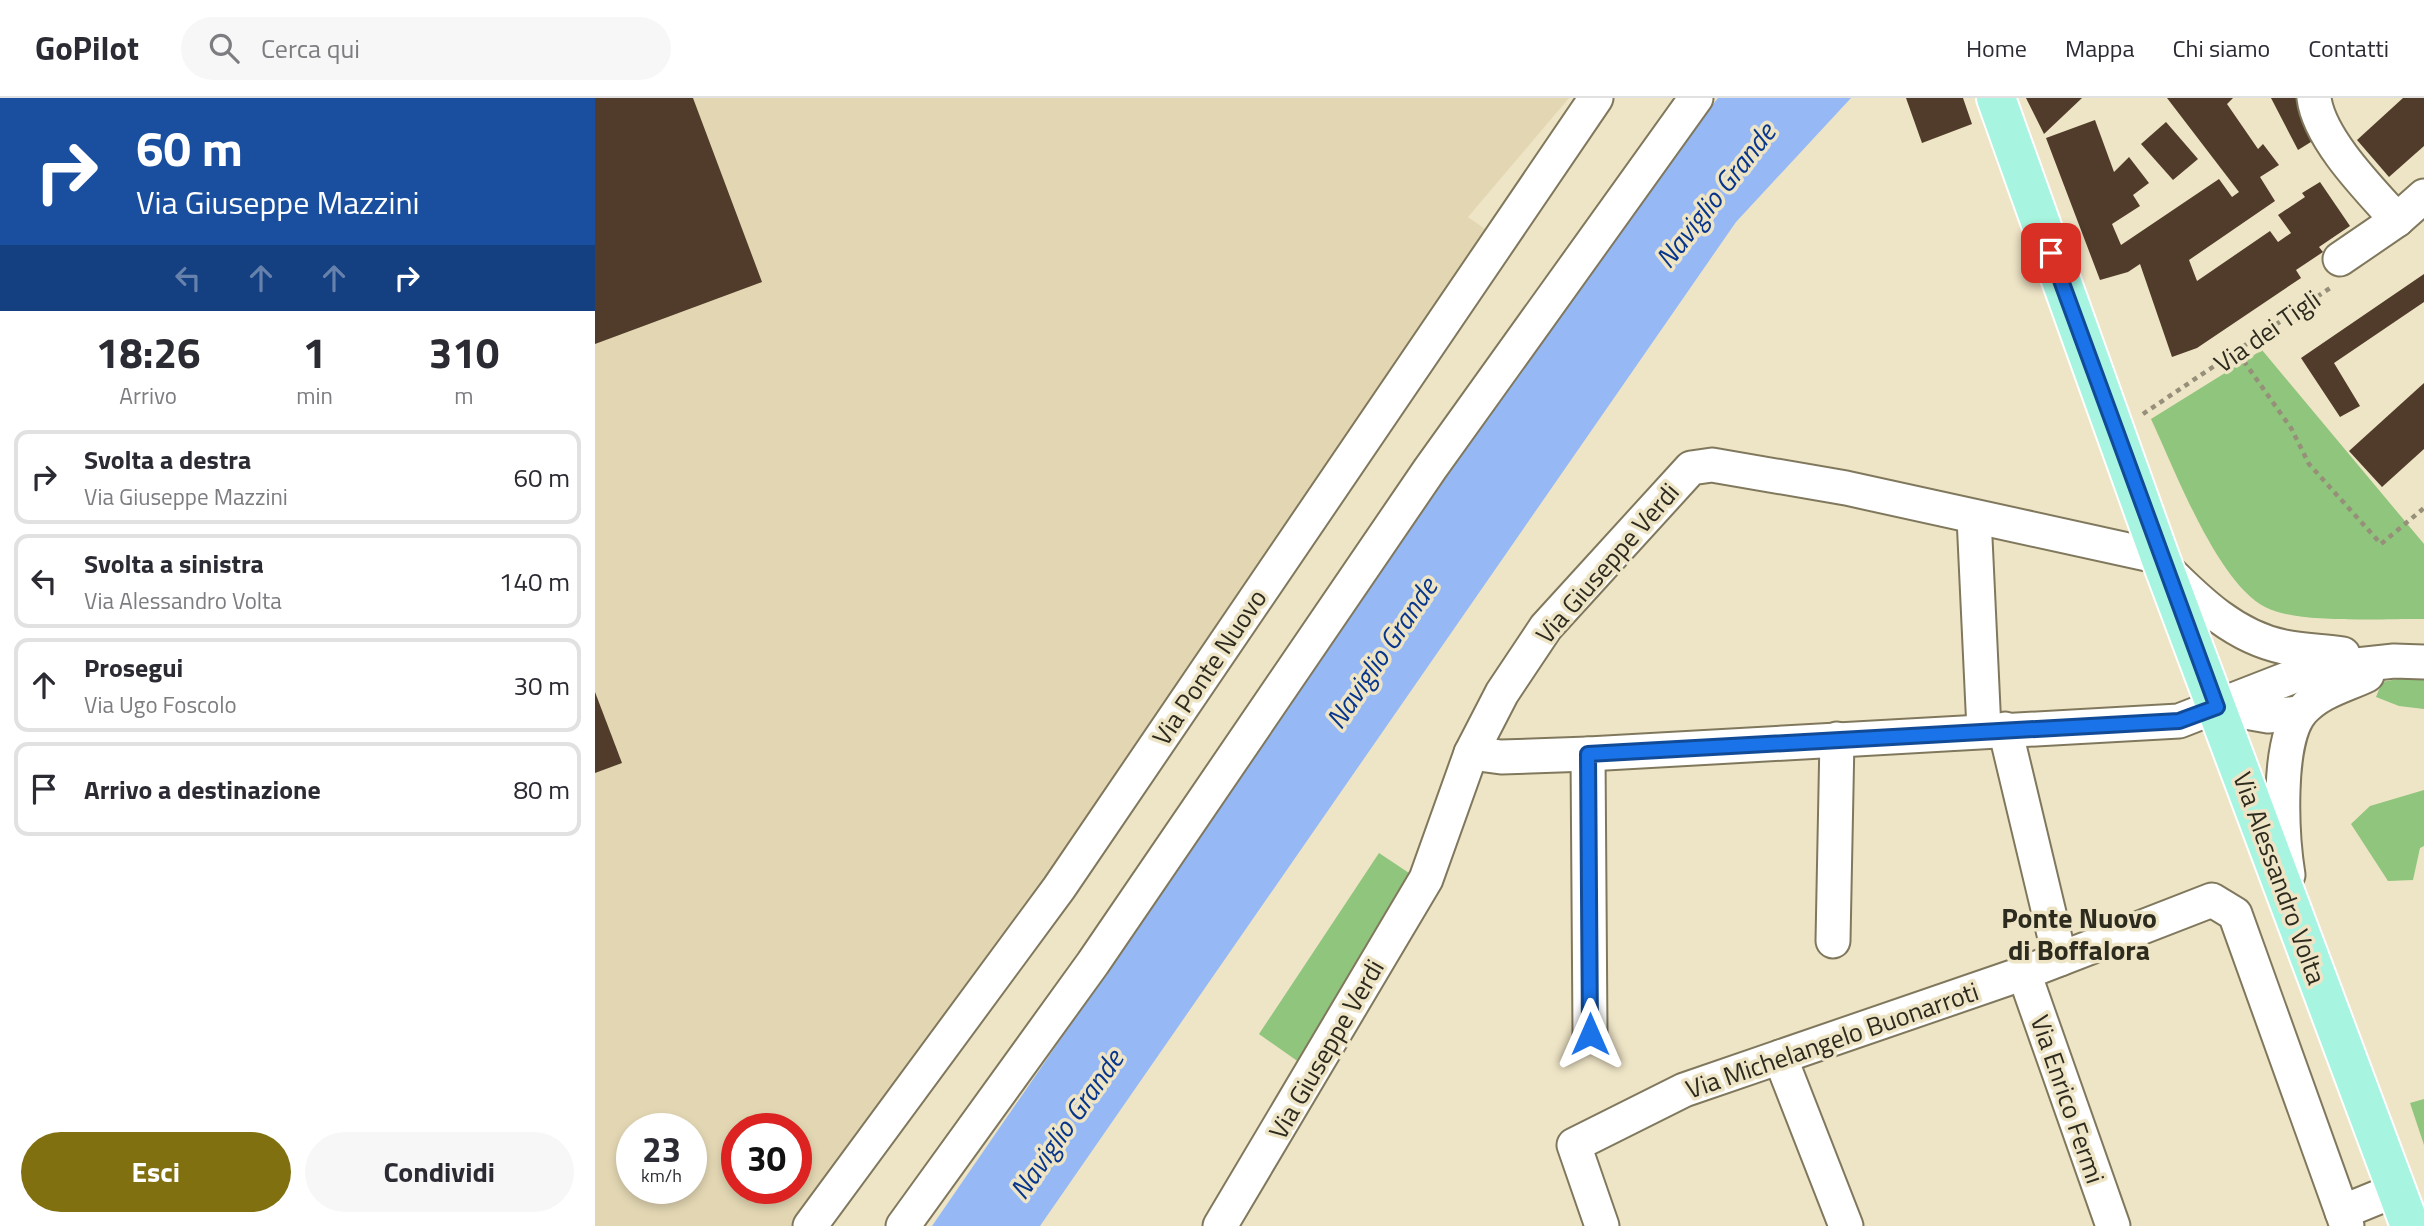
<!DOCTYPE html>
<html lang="it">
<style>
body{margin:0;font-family:"Titillium Web",sans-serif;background:#f7f7f7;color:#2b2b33;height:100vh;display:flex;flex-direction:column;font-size:26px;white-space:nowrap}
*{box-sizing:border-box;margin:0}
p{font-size:23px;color:#7c7c81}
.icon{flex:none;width:38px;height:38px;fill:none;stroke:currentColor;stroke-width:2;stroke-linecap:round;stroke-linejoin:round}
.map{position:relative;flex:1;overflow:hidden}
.panel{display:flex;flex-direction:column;background:#fff;width:595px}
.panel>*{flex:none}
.top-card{background:#1a4fa0;color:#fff;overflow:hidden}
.speed{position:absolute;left:21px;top:1015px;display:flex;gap:14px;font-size:35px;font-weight:700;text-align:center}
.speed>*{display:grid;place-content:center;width:91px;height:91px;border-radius:50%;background:#fff;box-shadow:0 4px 10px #0003;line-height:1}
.speed small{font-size:18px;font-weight:400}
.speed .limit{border:10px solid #d22;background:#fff;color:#111}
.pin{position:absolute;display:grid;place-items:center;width:60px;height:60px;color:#fff;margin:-30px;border-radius:14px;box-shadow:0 4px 10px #0006}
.me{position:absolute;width:77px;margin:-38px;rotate:0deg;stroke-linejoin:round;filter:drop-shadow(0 0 5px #0008)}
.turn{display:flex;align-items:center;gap:24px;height:147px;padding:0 21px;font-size:32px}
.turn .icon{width:91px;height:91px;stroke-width:2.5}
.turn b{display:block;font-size:49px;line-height:60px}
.lanes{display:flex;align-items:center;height:66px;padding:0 21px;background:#0003;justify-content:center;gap:35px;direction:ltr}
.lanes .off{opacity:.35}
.eta{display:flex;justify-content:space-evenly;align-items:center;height:119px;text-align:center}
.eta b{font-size:42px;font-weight:700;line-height:49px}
.button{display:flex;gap:14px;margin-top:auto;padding:14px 21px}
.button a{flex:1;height:80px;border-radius:42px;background:#81700f;color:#fff;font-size:28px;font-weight:700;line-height:80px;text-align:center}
.button a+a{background:#f7f7f7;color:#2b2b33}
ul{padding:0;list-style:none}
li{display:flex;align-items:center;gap:21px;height:94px;margin:0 14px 10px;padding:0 7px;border:4px solid #e1e1e2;border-radius:14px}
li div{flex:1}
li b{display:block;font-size:26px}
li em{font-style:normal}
header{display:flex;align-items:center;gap:42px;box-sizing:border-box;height:98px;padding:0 35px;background:#fff;border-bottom:2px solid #e1e1e2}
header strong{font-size:33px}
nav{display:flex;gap:38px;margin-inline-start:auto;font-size:24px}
.search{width:490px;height:63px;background:#f7f7f7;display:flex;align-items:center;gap:18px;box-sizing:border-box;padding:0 24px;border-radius:38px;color:#7c7c81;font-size:26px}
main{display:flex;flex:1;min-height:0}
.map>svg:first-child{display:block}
.built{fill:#e3d7b3;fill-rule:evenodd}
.green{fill:#8fc57c}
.water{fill:#96b9f6}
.building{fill:#513c2b}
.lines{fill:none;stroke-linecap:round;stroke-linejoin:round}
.minor-casing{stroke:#80785d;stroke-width:37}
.major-casing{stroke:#fff;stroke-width:42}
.path{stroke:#968f79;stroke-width:4.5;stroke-dasharray:5 5;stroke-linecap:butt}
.minor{stroke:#fff;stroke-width:33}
.major{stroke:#a7f5e0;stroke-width:38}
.route-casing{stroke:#114b97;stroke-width:18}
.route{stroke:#1a73e8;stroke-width:12}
.labels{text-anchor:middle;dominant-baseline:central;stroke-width:7;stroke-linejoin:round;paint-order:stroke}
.street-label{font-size:26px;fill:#2d2a1e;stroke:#eee4c6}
.water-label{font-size:28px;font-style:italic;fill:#08368c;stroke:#eee4c6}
.neighbourhood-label{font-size:28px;font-weight:bold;fill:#2d2a1e;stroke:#eee4c6}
</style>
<header>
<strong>GoPilot</strong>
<div class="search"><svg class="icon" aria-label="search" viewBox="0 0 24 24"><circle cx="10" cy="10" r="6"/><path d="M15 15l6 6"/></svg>Cerca qui</div>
<nav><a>Home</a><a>Mappa</a><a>Chi siamo</a><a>Contatti</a></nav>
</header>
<main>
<section class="panel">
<div class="top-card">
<div class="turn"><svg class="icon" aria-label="right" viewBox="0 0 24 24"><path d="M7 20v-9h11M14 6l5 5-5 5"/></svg><div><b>60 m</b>Via Giuseppe Mazzini</div></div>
<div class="lanes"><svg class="icon off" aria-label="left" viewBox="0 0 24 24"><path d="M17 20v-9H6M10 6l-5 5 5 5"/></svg><svg class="icon off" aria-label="ahead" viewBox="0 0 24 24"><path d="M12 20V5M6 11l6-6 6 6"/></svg><svg class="icon off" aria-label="ahead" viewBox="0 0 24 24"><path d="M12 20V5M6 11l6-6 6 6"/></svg><svg class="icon" aria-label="right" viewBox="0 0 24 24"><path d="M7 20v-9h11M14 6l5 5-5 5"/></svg></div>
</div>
<div class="eta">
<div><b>18:26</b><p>Arrivo</p></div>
<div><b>1</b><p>min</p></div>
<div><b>310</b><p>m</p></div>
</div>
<ul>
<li><svg class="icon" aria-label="right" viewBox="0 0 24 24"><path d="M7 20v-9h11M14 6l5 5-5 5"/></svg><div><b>Svolta a destra</b><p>Via Giuseppe Mazzini</p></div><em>60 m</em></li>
<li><svg class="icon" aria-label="left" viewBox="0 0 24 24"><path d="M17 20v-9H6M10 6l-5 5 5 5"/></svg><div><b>Svolta a sinistra</b><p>Via Alessandro Volta</p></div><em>140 m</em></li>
<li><svg class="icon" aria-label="ahead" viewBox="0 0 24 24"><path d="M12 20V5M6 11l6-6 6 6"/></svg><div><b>Prosegui</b><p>Via Ugo Foscolo</p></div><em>30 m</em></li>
<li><svg class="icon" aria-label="arrive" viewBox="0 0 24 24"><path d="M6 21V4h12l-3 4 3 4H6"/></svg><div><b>Arrivo a destinazione</b></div><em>80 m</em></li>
</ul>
<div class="button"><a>Esci</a><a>Condividi</a></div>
</section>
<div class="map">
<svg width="1829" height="1128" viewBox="0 0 1829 1128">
<rect width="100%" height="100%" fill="#eee4c6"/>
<path class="built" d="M0,0H974L873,119L890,131L767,323L573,612L201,1128H0ZM37,1031H96V1090H37ZM142,1031H201V1090H142Z"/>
<g class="green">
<path d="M1667,252L1829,446V521C1789,520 1704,527 1670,509C1622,484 1580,372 1556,321Z"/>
<polygon points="1829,576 1829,611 1804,608 1781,599 1787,584"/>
<polygon points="1829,692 1829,748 1825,750 1818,782 1793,783 1756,726 1775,708"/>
<polygon points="784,755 814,775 781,854 708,967 664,936"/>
<polygon points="1829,1001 1829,1047 1815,1005"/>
</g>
<polygon class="water" points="1123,0 1256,0 1141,124 445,1128 337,1128 690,615 1000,154"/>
<g class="building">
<polygon points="0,0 98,0 167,184 0,246"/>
<polygon points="1311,0 1368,0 1377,26 1327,45"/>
<polygon points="1431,0 1487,0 1449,36"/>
<polygon points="1572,0 1638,0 1632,6 1663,51 1668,46 1684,67 1665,79 1680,103 1594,162 1602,183 1675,133 1683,144 1696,135 1683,117 1710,99 1707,95 1725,84 1755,128 1724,149 1728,154 1701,172 1706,180 1602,250 1577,259 1545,166 1533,174 1505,182 1451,40 1500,22 1519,74 1534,59 1554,85 1538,97 1545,108 1517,126 1526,147 1624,81 1637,99 1644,94"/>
<polygon points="1676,0 1704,0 1724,39 1703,52"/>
<polygon points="1808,0 1829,0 1829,48 1794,79 1762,42"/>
<polygon points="1571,24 1603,61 1578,82 1546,46"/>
<polygon points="1829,176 1829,204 1739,265 1765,308 1745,319 1706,260"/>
<polygon points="1829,285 1829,351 1787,389 1754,353"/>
<polygon points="0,594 27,665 0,675"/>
</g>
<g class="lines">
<defs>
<g id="minor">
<path d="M1719,0C1724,41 1775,92 1802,122"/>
<polyline points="1745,161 1802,122 1829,98"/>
<polyline points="1379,419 1389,632"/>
<path d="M1570,470C1604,504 1640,539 1689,549C1708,553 1729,553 1748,556"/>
<polyline points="1622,609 1673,618 1705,615"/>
<polyline points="1410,631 1465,861"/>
<polyline points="876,655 906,659 993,656 1584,623 1715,572 1799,563 1829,564"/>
<polyline points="993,656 995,936"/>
<path d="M1693,777C1687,740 1681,643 1707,613C1725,593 1749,588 1772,577"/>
<polyline points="1238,843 1242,641"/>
<polyline points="1429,875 1518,1128"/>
<polyline points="1185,959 1251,1128"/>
<polyline points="1747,1114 1801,1092"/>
<polyline points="215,1128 464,790 1001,0"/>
<polyline points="308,1128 498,865 835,371 1101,0"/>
<polyline points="625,1128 831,781 876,655 907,595 951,529 1096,370 1117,367 1251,390 1565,459"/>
<polyline points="1007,1128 979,1047 1089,992 1429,875 1617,802 1640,816 1752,1128"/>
</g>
<polyline id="major" points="1401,0 1565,459 1815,1128"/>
</defs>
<use href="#minor" class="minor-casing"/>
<use href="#major" class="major-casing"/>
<g class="path">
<polyline points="1643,255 1696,330 1714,366 1786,446 1829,410"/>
<polyline points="1548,316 1735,190"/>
</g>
<use href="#minor" class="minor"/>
<use href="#major" class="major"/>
</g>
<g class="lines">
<defs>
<polyline id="route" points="995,936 993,656 1584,623 1622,609 1456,155"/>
</defs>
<use href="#route" class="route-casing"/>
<use href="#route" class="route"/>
</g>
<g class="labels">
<g class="street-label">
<text transform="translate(1672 233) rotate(-35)">Via dei Tigli</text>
<text transform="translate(1012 465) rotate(-49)">Via Giuseppe Verdi</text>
<text transform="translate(614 569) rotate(-56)">Via Ponte Nuovo</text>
<text transform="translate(1685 780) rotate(70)">Via Alessandro Volta</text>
<text transform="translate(1237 942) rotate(-19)">Via Michelangelo Buonarroti</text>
<text transform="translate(731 951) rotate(-60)">Via Giuseppe Verdi</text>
<text transform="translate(1473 1001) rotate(71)">Via Enrico Fermi</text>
</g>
<g class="water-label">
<text transform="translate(1120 97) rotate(-52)">Naviglio Grande</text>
<text transform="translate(786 555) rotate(-56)">Naviglio Grande</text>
<text transform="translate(471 1026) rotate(-55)">Naviglio Grande</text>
</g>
<g class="neighbourhood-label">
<text x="1484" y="819">Ponte Nuovo<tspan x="1484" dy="32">di Boffalora</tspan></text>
</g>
</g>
</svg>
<div class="speed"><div>23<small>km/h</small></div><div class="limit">30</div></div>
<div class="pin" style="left:1456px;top:155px;background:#d93025"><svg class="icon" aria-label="arrive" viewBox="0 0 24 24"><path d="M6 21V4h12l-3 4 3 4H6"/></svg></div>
<svg class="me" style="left:995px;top:936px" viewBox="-20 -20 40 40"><path d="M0-17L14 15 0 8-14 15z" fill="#1a73e8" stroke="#fff" stroke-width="4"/></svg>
</div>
</main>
